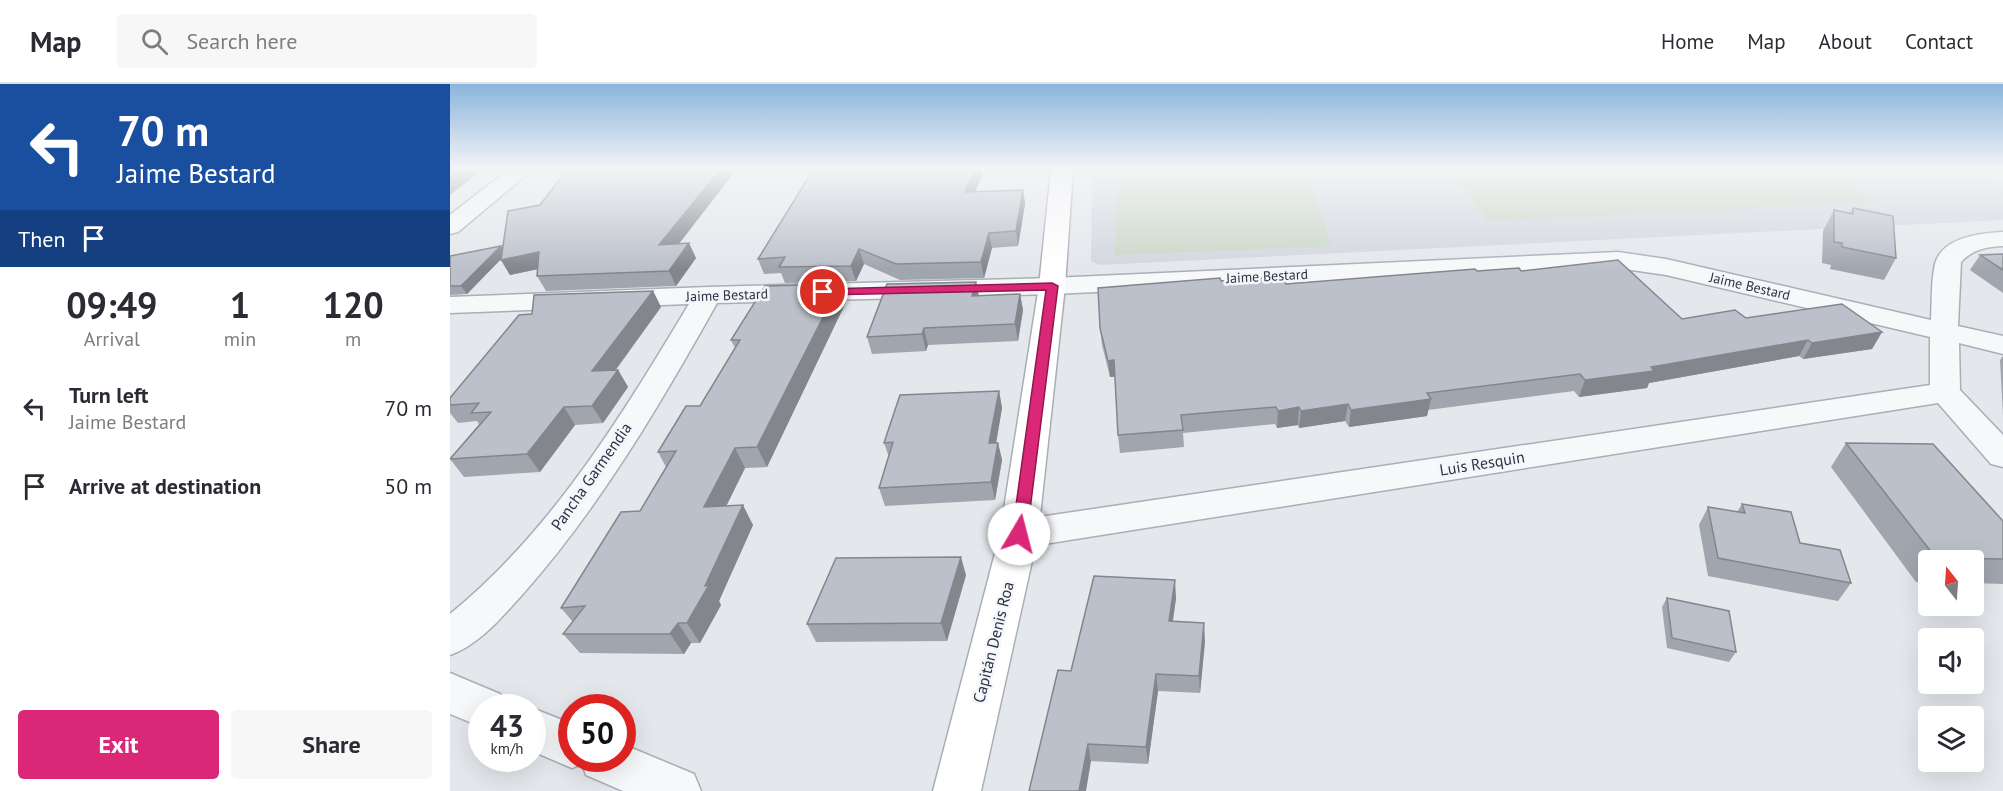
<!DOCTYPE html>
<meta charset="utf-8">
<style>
body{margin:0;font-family:"PT Sans",sans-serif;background:#f7f7f7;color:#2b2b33;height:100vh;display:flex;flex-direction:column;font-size:22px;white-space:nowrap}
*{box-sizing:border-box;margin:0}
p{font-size:20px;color:#7c7c81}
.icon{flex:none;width:33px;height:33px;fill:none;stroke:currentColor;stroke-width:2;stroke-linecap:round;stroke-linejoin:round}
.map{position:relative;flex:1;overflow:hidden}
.details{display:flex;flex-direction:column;background:#fff;width:450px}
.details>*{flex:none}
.banner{background:#1a4fa0;color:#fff;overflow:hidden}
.needle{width:39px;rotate:343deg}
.fabs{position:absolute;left:1468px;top:466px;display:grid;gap:12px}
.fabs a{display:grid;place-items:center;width:66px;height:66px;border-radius:6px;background:#fff;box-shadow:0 6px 24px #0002;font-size:30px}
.speed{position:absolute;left:18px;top:610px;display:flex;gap:12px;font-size:30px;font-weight:700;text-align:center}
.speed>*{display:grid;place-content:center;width:78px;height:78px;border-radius:50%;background:#fff;box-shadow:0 6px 24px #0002;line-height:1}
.speed small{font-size:15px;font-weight:400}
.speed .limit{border:9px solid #d22;background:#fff;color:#111}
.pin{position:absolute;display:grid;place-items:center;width:51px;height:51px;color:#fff;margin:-26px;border:3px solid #fff;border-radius:50%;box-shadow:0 2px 6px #0007}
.me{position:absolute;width:66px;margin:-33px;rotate:8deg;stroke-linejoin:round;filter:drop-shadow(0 0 4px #0008)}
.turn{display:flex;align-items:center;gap:21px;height:126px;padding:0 18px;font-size:27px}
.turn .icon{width:78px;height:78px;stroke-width:2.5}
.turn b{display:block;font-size:42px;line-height:51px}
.then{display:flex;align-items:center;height:57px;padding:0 18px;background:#0003;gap:12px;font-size:22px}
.eta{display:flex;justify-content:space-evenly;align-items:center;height:102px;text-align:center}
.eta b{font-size:36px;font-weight:700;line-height:42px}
.button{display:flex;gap:12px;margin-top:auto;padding:12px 18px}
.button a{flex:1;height:69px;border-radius:6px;background:#db2777;color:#fff;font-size:24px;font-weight:700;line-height:69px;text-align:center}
.button a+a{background:#f7f7f7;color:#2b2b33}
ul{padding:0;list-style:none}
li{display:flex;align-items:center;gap:18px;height:78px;padding:0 18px}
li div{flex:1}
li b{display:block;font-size:22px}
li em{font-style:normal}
header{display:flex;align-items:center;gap:36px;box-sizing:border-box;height:84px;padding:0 30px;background:#fff;border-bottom:2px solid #e1e1e2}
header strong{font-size:28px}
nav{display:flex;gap:33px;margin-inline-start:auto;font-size:21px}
.search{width:420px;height:54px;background:#f7f7f7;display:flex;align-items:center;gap:15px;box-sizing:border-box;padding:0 21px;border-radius:6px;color:#7c7c81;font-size:22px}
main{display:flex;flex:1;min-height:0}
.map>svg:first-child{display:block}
.built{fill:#d2d6de}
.green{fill:#c9d6c5}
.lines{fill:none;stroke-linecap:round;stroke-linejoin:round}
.minor-casing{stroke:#a9aeb7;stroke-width:3}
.secondary-casing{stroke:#a9aeb7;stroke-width:3}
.minor{fill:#f7f8fa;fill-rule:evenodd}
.secondary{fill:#fff;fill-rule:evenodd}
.wall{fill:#a1a5ae}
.shaded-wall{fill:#83868d}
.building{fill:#bbc0ca;stroke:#83868d;stroke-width:1.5}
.route{fill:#db2777;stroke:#8e194d;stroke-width:1.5}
.labels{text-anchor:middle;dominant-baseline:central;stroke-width:5;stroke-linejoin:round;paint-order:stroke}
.far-street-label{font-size:14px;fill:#2b3445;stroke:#f4f6f9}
.street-label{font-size:16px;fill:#2b3445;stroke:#f4f6f9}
</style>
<header>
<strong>Map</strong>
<div class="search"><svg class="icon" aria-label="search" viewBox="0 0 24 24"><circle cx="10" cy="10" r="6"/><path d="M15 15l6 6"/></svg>Search here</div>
<nav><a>Home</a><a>Map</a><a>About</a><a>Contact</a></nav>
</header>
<main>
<section class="details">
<div class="banner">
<div class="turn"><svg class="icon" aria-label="left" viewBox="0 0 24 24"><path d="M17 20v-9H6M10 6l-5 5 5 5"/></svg><div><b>70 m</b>Jaime Bestard</div></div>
<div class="then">Then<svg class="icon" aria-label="arrive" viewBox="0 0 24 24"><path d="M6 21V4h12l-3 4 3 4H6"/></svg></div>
</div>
<div class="eta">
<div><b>09:49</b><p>Arrival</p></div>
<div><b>1</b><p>min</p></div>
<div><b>120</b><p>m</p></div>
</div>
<ul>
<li><svg class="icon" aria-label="left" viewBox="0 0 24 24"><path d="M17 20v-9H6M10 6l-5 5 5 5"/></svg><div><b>Turn left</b><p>Jaime Bestard</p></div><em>70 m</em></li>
<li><svg class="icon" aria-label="arrive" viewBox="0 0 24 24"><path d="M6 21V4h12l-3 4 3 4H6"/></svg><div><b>Arrive at destination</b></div><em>50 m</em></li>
</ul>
<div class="button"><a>Exit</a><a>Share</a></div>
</section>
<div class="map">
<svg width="1553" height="707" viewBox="0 0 1553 707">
<rect width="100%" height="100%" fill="#e4e7ec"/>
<polygon class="built" points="642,86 1001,86 1037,137 1426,117 1380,86 1533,86 1553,97 1553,136 649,181 641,177"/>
<g class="green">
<polygon points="1001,86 1380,86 1428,118 1037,137"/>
<polygon points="858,94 882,162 665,171 668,100"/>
</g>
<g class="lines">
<defs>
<g id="minor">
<polygon points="58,86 82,86 8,148 0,150 0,131"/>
<path d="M1553,148V162C1536,163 1523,165 1511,178L1508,242L1553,252V270L1509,259L1510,306L1553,351V383L1541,380L1488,319L569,464L556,460L550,450L556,440L569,436L1480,301V253L1216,191L1168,184L602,210L267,219C210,321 150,423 72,511C52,533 29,561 0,571V530C102,447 173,330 239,220L0,229V213L258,203L602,194L1168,168L1216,175L1481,236C1482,218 1481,197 1485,180C1492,153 1531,149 1553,148Z"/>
<polygon points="0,589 50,610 56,624 32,624 32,643 0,630"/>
<polygon points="82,624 122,640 122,675 172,675 172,660 244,690 251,707 173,707 136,691 132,680 122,684 82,667"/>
</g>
<polygon id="secondary" points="601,86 623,86 615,202 588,450 531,707 483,707 550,450 589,202"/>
</defs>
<use href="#minor" class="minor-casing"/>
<use href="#secondary" class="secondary-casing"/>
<use href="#minor" class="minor"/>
<use href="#secondary" class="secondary"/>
</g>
<g class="wall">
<polygon points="117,86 286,86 229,160 246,174 226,202 96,207 87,192 87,185 60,191 51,176 51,175 17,210 0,211 0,172 51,162 53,165"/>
<polygon points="533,90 525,108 573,106 575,120 568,162 542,164 534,194 450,196 414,180 406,197 335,199 331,189 314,190 308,175"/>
<polygon points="1403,124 1446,174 1434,196 1380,185 1381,181 1372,179 1373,147 1384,126 1400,129"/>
<polygon points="1553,170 1553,209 1520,186 1530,171"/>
<polygon points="1027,187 1071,187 1232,235 1296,234 1432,248 1422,265 1353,275 1349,272 1199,299 1197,304 1129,313 1124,307 978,326 977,332 899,343 895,337 849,344 848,341 827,344 825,340 733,349 734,363 670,369 668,351 665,293 660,293 652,261 650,244 771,197 836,200"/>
<polygon points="526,198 529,212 570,210 573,226 568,257 478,261 476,267 422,270 417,253"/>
<polygon points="390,200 396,218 317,383 295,384 276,422 303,441 269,517 271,521 250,559 241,559 234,570 130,569 113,550 123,538 111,524 190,427 216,383 208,368 250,322 285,264 281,256"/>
<polygon points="203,207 211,223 166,286 168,286 178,303 153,339 125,341 90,388 14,393 0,375 29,340 27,337 8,339 0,329 0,314"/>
<polygon points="1553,272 1553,331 1550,276"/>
<polygon points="549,307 552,324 546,359 548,359 552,376 545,416 435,422 429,404 439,373 434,359"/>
<polygon points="1396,359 1553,437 1553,500 1524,499 1524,477 1479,477 1479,498 1466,498 1381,383"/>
<polygon points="1292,420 1350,459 1401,499 1388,517 1258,492 1249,441 1258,423 1287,428"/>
<polygon points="516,491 497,557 366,558 357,540"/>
<polygon points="726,514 723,537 755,557 750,609 708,607 698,680 641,677 621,587"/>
<polygon points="1217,514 1286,568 1279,578 1217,564 1212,523"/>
</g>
<g class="shaded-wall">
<polygon points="3,86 32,86 0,111 0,88"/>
<polygon points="270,86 286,86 216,176 209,161"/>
<polygon points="525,86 532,86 533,90 518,122 515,108"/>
<polygon points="573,106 575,120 568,162 566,147"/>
<polygon points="539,149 542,164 534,194 531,178"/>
<polygon points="239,159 246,174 226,202 219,187"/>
<polygon points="51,162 56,170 17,210 11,202"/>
<polygon points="409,165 414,180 406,197 401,182"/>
<polygon points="89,168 98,183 60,191 51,176"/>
<polygon points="526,198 529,214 522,212"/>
<polygon points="390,200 396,218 317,383 307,363"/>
<polygon points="203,207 211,223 152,304 142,287"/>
<polygon points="570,210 573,226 568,257 565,240"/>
<polygon points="474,244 478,261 476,267 472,250"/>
<polygon points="1432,248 1422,265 1353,275 1362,259"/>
<polygon points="1358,256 1349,272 1199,299 1197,304 1129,313 1135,296 1201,283"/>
<polygon points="664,276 666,292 660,293 658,277"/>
<polygon points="168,286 178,303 153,339 142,322"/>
<polygon points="549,307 552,324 543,377 539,359"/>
<polygon points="981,315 977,332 899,343 901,326"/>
<polygon points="898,320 895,337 849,344 851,327"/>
<polygon points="114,323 125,341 90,388 77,370"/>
<polygon points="849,323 848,341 827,344 828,327"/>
<polygon points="548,359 552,376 545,416 541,398"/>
<polygon points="285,364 295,384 266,443 254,423"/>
<polygon points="293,421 303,441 269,517 271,521 250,559 237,539"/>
<polygon points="511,473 516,491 497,557 491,539"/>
<polygon points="725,496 726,514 720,555 719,537"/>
<polygon points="228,539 241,559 234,570 220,550"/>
<polygon points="754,539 755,557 750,609 749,592"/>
<polygon points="706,590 708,607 698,680 696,663"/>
<polygon points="638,660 641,677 636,707 629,707"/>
</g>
<g class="building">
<polygon points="117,86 270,86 209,161 239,159 219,187 87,192 89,168 51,176 58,127 90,121"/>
<polygon points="363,86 525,86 515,108 573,106 566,147 539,149 531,178 446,180 409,165 401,182 329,183 335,173 308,175"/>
<polygon points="1403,124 1443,132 1446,174 1392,163 1392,159 1384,158 1384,126 1403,130"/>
<polygon points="51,162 11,202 0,202 0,172"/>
<polygon points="1553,170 1553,186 1530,171"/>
<polygon points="1168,176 1232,235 1285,226 1296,234 1392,220 1432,248 1362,259 1358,256 1201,283 1204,287 1135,296 1130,290 977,309 981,315 901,326 898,320 851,327 849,323 828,327 826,323 731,331 733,346 668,351 664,276 658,277 650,244 648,204 770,194 771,197 833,192 836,200 1025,185 1027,187 1069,184 1071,187"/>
<polygon points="526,198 522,212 570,210 565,240 474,244 472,250 417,253 437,200"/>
<polygon points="390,200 307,363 285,364 254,423 293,421 255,502 259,501 237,539 228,539 220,550 113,550 135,522 111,524 171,428 190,427 226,367 208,368 236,322 250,322 290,256 281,256 315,202"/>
<polygon points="203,207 142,287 168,286 142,322 114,323 77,370 0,375 41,328 21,329 29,319 0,321 0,314 69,231 82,230 84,211"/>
<polygon points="549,307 539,359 548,359 541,398 429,404 443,358 434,359 450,311"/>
<polygon points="1396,359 1483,360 1553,437 1553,475 1486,474"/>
<polygon points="1292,420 1341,428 1350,459 1390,466 1401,499 1268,474 1258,423 1295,429"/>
<polygon points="511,473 491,539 357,540 386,474"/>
<polygon points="644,492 725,496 719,537 754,539 749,592 706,590 696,663 638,660 629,707 579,707 608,586 621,587"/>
<polygon points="1217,514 1279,527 1286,568 1222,554"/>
</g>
<linearGradient id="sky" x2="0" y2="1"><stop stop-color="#8bb4dd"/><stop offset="0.46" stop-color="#f3f4f6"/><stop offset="1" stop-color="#f3f4f6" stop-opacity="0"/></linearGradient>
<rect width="1553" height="185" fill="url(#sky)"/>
<polygon class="route" points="602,199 608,202 577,450 575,454 564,454 562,450 596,206 373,211 367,208 373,205"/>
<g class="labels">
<g class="far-street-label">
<text transform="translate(817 192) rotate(-3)">Jaime Bestard</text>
<text transform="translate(1300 202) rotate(13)">Jaime Bestard</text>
<text transform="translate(277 211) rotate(-2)">Jaime Bestard</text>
</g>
<g class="street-label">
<text transform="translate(1032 379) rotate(-9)">Luis Resquin</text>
<text transform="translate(141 392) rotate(-55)">Pancha Garmendia</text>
<text transform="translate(543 558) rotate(-76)">Capitán Denis Roa</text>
</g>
</g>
</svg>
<div class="fabs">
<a><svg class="needle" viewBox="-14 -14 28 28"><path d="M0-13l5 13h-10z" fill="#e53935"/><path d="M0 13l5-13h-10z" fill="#7c7c81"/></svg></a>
<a><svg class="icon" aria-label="sound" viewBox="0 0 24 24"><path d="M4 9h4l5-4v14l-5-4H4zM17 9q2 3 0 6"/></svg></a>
<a><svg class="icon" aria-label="layers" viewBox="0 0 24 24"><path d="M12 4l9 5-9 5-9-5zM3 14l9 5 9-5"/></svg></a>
</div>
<div class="speed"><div>43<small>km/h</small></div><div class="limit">50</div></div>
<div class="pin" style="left:373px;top:208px;background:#d93025"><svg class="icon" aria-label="arrive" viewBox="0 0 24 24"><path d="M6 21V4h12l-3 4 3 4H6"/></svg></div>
<svg class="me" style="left:569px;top:450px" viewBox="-20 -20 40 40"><circle r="19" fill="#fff"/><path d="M0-13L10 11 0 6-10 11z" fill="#db2777"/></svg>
</div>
</main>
